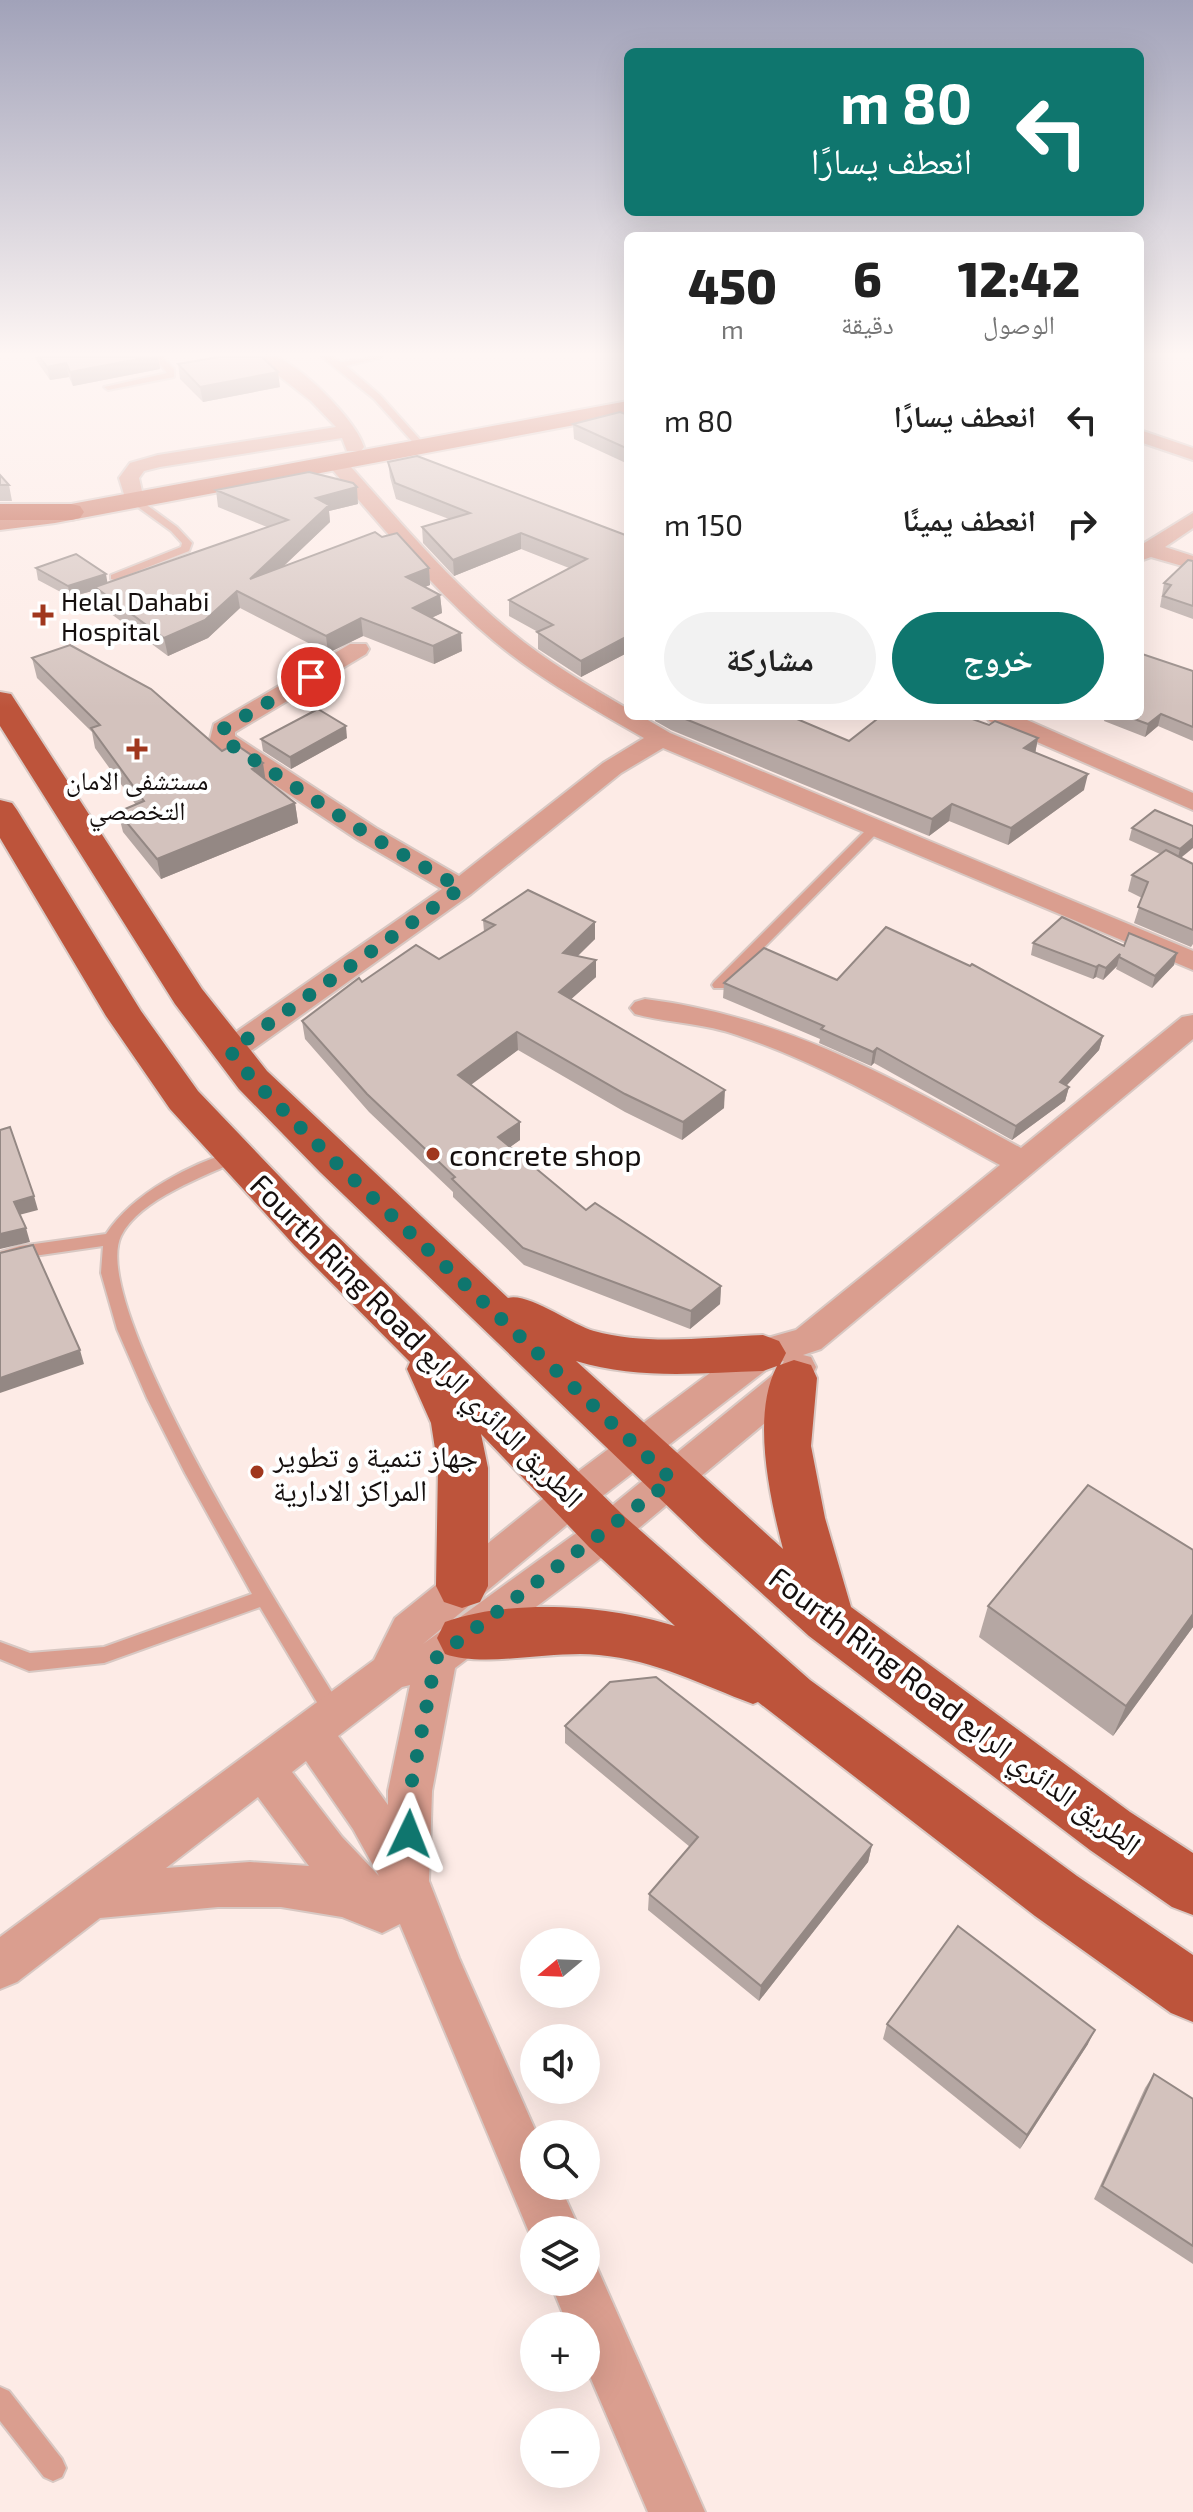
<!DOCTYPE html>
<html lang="ar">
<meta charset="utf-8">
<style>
body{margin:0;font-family:"Exo 2","Noto Naskh Arabic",sans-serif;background:#f2f2f2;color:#222;direction:rtl;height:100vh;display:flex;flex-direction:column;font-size:30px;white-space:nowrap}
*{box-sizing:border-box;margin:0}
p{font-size:26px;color:#767676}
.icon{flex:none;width:44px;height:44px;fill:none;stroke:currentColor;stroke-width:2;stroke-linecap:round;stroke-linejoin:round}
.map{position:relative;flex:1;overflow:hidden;direction:ltr}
.sheet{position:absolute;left:624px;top:232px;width:520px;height:488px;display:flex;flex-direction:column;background:#fff;border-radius:12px;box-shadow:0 8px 32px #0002;direction:rtl}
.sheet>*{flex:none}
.hud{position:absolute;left:624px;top:48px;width:520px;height:168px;border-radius:12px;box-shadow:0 8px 32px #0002;direction:rtl;background:#0f766e;color:#fff;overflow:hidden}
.needle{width:52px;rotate:251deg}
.tools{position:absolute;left:520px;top:1928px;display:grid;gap:16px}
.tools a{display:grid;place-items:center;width:80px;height:80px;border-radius:50%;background:#fff;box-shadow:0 8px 32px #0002;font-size:40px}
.pin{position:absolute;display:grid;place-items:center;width:68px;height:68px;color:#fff;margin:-34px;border:4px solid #fff;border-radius:50%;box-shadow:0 2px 8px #0007}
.me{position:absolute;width:88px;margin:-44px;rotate:2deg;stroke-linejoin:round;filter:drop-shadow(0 0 6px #0008)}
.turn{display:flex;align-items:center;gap:28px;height:168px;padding:0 40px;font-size:36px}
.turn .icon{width:104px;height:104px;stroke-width:2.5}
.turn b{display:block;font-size:56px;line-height:68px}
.eta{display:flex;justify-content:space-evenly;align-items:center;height:136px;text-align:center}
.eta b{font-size:48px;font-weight:800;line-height:56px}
.cta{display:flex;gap:16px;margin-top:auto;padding:16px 40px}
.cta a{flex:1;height:92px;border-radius:48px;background:#0f766e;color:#fff;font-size:32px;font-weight:800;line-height:92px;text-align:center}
.cta a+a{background:#f2f2f2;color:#222}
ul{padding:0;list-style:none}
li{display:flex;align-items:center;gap:24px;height:104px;padding:0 40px}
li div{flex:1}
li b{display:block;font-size:30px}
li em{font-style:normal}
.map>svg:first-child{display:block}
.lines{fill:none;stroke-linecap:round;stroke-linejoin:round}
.service-casing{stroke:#d8c8c3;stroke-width:4}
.minor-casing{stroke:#d8c8c3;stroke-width:4}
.secondary-casing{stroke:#d8c8c3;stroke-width:4}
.primary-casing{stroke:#d8c8c3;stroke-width:4}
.service{fill:#da9e8f;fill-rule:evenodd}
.minor{fill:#da9e8f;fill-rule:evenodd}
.secondary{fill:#ca7560;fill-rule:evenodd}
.primary{fill:#bd543b;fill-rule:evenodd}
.wall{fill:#b5a7a3}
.shaded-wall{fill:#948884}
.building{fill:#d3c2bd;stroke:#948884;stroke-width:2}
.route{stroke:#0f766e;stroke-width:14;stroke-dasharray:0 25.2}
.poi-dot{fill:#a0371e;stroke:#fff;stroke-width:3}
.labels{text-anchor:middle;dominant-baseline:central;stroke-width:8;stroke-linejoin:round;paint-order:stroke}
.far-poi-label{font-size:26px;fill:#150f0e;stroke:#fff;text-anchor:start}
.poi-label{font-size:30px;fill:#150f0e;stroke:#fff;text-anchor:start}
.street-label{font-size:30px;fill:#150f0e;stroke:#fff}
</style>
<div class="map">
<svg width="1193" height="2512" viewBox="0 0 1193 2512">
<rect width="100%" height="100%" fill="#fdebe6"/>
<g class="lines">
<defs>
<g id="service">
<polygon points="154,357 162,357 174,369 174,377 108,390 104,387 167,373"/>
<polygon points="322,357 331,357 341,362 382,357 346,366 380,395 424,444 424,448 418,448 374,399"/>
<polygon points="131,498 137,498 177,527 192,543 189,551 115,580 111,579 111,575 181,547 182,543 171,531 131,502"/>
<polygon points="874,825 880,829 878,832 724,988 714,988 712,985 714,982 870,826"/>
<path d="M237,1150L242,1151L245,1155L242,1159C207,1175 139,1199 121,1236C87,1307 296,1634 341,1707L344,1713L341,1719L334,1722L327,1719L260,1607L104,1663L29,1671L0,1659V1642L30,1653L104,1647L252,1594L185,1473L147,1398L117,1329L101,1273L103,1246L20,1258L0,1264V1252L20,1246L106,1234C133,1193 190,1164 237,1150Z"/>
<polygon points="0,2387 9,2391 62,2459 66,2468 62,2477 53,2481 44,2477 0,2421"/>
</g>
<g id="minor">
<path d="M255,357C260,357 269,355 275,357C300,364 357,421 364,447L361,451H347L342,438L160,467L144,471L139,478L144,500L141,504H127L119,478L130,463L158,455L336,427L311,401Z"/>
<polygon points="1140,430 1193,448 1193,460 1140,442"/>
<path d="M336,456L343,458C396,517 448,580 510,631C546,661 587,685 628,709V716H641L670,733L1193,951V970L663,748L621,773L471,894L241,1058L230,1061L219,1058L215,1051L219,1044L442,889L358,840L213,744L210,739L214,724L350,644H366L369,649L366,654L235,732V736L376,828L459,876L603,763L644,738C592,708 540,679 494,641C433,590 382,526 329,466L326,462L329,458Z"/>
<polygon points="1193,513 1193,528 1165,547 1193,556 1193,569 1151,557 1140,561 1141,545"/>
<polygon points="986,716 1018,716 1193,793 1193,810 989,721"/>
<path d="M645,999C789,1017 896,1081 1021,1148L1182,1017L1193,1015V1039L821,1349L803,1355L811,1357L816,1367L807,1388L621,1543L455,1668L432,1791L429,1881L459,1958L537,2134H534V2186H560L580,2230H534V2244L400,1924L382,1933L342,1917L281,1907H218L100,1918L17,1982L0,1989V1937L374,1660L395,1618L559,1486L750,1343L796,1330L1000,1165C914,1118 830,1066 737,1035C703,1023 668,1023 635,1014L630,1008L635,1002ZM784,1361L779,1370L593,1521L423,1644L587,1508L775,1363ZM410,1685L388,1791V1805L338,1736L402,1687ZM306,1761L353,1829L379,1876L342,1837L292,1772ZM258,1797L309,1866L250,1862L166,1868Z"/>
<polygon points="586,2260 595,2263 705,2512 648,2512 586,2367 586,2326 568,2326 550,2282 586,2282"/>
</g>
<polygon id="secondary" points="628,401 628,415 55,523 0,530 0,514 55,507"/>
<g id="primary">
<polygon points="0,504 71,504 80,506 84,512 80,518 71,520 0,520"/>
<path d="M0,692L11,694L202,989L267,1071L508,1298C528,1292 572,1325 594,1331C648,1346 708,1337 763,1335L779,1341L786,1353L780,1365L794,1360L811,1365L817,1378L811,1446L825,1518L851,1607L1130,1812L1193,1853V1915L1172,1907L1090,1850L809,1636L705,1542L320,1172L239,1089L175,1004L0,726ZM576,1361C638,1380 700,1373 763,1371L777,1366C751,1415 770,1498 783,1549Z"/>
<path d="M0,800L12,803L17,810L141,1011L198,1091L325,1224L625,1517L810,1680L1077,1876L1193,1955V2022L1171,2013L1035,1916L758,1702L753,1704C702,1685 655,1660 599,1655C553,1650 484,1668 445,1654L437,1638L445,1622C511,1598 610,1605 675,1626L589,1547L481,1434L488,1468V1586L480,1602L462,1608L444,1602L436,1586L438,1468L431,1423L407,1369L410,1362L295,1246L170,1109L106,1016L0,838Z"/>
</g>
</defs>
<use href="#service" class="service-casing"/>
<use href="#minor" class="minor-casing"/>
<use href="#secondary" class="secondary-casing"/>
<use href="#primary" class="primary-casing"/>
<use href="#service" class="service"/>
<use href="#minor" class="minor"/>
<use href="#secondary" class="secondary"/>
<use href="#primary" class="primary"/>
</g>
<g class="wall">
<polygon points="34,357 158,357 160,369 73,386 69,377 50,380"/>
<polygon points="178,364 280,387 203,402 180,379"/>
<polygon points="628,415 628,464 574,439 573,424"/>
<polygon points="388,462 628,536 628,655 625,654 581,677 538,649 538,632 509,616 509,600 569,568 521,549 454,576 423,543 422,527 449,519 396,499 390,477"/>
<polygon points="0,475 9,485 12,501 0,501"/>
<polygon points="216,490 358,504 329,511 330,522 284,566 429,568 430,585 425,587 440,595 442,613 431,618 462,651 434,664 363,636 328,653 240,608 208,638 168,656 99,605 96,590 70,597 38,580 36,568 108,583 267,527 218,507"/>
<polygon points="1193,561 1193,619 1160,607 1164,583"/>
<polygon points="1142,654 1193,671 1193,741 1158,726 1145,737 1104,721 1105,716 1140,716"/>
<polygon points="32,658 222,751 266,780 295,803 298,823 161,879 123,832 118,812 136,805 95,748 92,732 37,678"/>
<polygon points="655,716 802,716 797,719 849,741 989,725 1038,738 1035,753 1084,790 1008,845 949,821 929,836 671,730 655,721"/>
<polygon points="347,738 291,769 263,751 261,739"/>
<polygon points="1193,826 1181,858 1193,864 1193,944 1191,947 1134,923 1142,898 1128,891 1132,875 1160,854 1129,840 1132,828"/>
<polygon points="483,920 595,939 578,956 596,977 571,999 724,1108 682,1140 625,1112 518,1050 471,1084 520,1140 510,1147 586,1210 721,1286 720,1304 690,1329 524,1265 453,1197 453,1192 369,1112 305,1039 302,1021 362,982 439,959 484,932"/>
<polygon points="1033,943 1124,946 1174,965 1152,988 1116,969 1117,966 1103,980 1096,977 1093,979 1031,955"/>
<polygon points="837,980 1103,1036 1099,1050 1066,1085 1069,1087 1065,1101 1012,1140 874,1063 871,1066 819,1043 820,1039 723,998 724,983"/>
<polygon points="1193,1550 1193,1627 1113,1736 979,1637 988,1606"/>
<polygon points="565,1726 872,1845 868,1862 759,2001 648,1910 649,1894 690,1847 565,1743"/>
<polygon points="887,2024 1088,2044 1020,2149 883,2039"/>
<polygon points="1154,2074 1193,2099 1193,2264 1094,2199 1145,2088"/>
</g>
<g class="shaded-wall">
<polygon points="149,357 158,357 160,369 73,386 70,372"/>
<polygon points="66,363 69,377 50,380 47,367"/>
<polygon points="278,372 280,387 203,402 200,387"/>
<polygon points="357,487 358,504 329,511 330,522 252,596 250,579 316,498"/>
<polygon points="521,533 521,549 454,576 453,560"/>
<polygon points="429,568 430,585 407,594 406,577"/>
<polygon points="106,574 108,586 95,587 96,590 70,597 68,586"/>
<polygon points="237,591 240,608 208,638 168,656 164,638"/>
<polygon points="440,595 442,613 414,626 413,608"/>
<polygon points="361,618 363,636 328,653 326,636"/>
<polygon points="461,633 462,651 434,664 433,646"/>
<polygon points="626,637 625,654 581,677 581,661"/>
<polygon points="1161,714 1158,726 1145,737 1148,724"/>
<polygon points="346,726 347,738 291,769 290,757"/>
<polygon points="1038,738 1035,754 1024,748"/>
<polygon points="263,763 266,783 252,769"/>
<polygon points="1088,774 1084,790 1008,845 1011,828"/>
<polygon points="295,803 298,823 161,879 157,859"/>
<polygon points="952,804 949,821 929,836 932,819"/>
<polygon points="1193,838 1193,848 1177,861 1180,849"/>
<polygon points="595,922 595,939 563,970 563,953"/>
<polygon points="1177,953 1174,965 1152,988 1155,976"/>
<polygon points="1120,954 1117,966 1103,980 1106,968"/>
<polygon points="596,960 596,977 559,1010 559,992"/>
<polygon points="1099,965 1096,977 1093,979 1096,967"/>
<polygon points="517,1032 518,1050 460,1093 458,1075"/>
<polygon points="1103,1036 1099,1050 1058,1095 1069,1087 1065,1101 1012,1140 1016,1126 1060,1082"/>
<polygon points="877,1048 874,1063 871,1066 873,1052"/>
<polygon points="725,1090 724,1108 682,1140 683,1122"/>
<polygon points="520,1122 520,1140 499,1155 498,1137"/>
<polygon points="34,1196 38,1210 19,1215 14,1202"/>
<polygon points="26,1228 30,1242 0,1249 0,1234"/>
<polygon points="721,1286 720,1304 690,1329 691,1311"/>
<polygon points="80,1350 84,1364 0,1393 0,1378"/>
<polygon points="1193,1614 1193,1627 1113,1736 1126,1706"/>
<polygon points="872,1845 868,1862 759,2001 761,1986"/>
<polygon points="1095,2030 1088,2044 1020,2149 1027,2135"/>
</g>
<g class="building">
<polygon points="40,357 149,357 70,372 66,363 47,367"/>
<polygon points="219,357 262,357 278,372 200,387 178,364"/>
<polygon points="620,412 628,415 628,449 573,424"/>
<polygon points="417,456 628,536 628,638 626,637 581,661 537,632 553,625 509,600 587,559 521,533 453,560 422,527 470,513 395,483 388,462"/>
<polygon points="309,472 353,483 357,487 316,498 329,505 250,579 375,532 382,537 397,533 429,568 406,577 440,595 413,608 461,633 433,646 361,618 326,636 237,591 205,620 164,638 95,587 288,520 216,490"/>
<polygon points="0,475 9,485 0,485"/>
<polygon points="76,554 106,574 68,586 36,568"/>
<polygon points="1188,560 1193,561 1193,606 1163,596 1171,585 1164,583"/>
<polygon points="70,645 151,689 222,751 235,744 263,763 252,769 295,803 157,859 118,812 144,801 91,728 100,725 32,658"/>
<polygon points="1140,648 1142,654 1193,671 1193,727 1161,714 1148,724 1126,716 1140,716"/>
<polygon points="318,709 346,726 290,757 261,739"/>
<polygon points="678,716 790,716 849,741 881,716 964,716 989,725 995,721 1038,738 1024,748 1088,774 1011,828 952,804 932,819"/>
<polygon points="1155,810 1193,826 1193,838 1180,849 1132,828"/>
<polygon points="1166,850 1193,864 1193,930 1138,907 1148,882 1132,875"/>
<polygon points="528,890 595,922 563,953 596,960 559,992 725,1090 683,1122 625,1094 517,1032 458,1075 520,1122 498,1137 586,1210 595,1203 721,1286 691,1311 523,1248 452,1179 455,1177 367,1094 302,1021 359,978 362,982 416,945 439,959 495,925 483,920"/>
<polygon points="1062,917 1124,946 1129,933 1177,953 1155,976 1119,957 1120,954 1106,968 1099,965 1096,967 1033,943"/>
<polygon points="886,927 970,966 972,964 1103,1036 1060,1082 1069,1087 1016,1126 877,1048 873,1052 821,1029 824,1026 724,983 764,948 837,980"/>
<polygon points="10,1127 34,1196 14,1202 26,1228 0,1234 0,1130"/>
<polygon points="33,1245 80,1350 0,1378 0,1253"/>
<polygon points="1088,1485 1193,1550 1193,1614 1126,1706 988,1606"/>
<polygon points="656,1677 872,1845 761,1986 649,1894 698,1837 565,1726 610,1682"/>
<polygon points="958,1926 1095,2030 1027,2135 887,2024"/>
<polygon points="1154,2074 1193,2099 1193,2246 1102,2186"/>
</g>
<linearGradient id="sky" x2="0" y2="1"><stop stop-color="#a1a2b9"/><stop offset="0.5" stop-color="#fef6f4"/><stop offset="1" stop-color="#fef6f4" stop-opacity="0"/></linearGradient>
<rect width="1193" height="708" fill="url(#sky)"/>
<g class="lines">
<polyline class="route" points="311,677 223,729 222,739 367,834 461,888 230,1051 253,1080 335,1162 672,1480 436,1658 410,1791 409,1834"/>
</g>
<g class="poi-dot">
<path d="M39 603h8v8h8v8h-8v8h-8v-8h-8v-8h8z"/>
<path d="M133 737h8v8h8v8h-8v8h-8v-8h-8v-8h8z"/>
<circle cx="433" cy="1154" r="8"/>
<circle cx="257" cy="1472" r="8"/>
</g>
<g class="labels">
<g class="far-poi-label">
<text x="61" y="600">Helal Dahabi<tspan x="61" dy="30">Hospital</tspan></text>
<text x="137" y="779" text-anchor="middle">مستشفى الامان<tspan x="137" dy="30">التخصصي</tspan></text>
</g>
<g class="poi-label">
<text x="449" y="1154">concrete shop</text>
<text x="273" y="1455">جهاز تنمية و تطوير<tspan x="273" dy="34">المراكز الادارية</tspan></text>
</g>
<g class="street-label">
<text transform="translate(418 1340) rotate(45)">Fourth Ring Road الطريق الدائري الرابع</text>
<text transform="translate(956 1710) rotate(37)">Fourth Ring Road الطريق الدائري الرابع</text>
</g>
</g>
</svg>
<div class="tools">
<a><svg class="needle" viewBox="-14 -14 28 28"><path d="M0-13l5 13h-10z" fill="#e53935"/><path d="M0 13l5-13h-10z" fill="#767676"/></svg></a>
<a><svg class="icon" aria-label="sound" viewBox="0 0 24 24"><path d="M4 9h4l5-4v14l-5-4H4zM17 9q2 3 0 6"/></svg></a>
<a><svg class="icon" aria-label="search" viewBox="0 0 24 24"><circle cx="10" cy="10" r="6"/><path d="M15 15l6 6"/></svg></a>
<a><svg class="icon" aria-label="layers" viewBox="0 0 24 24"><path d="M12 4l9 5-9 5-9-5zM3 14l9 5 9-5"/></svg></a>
<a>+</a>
<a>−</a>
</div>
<div class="pin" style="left:311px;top:677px;background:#d93025"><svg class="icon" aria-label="arrive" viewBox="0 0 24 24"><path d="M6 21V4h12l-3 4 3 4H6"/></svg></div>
<svg class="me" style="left:409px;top:1834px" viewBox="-20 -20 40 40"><path d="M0-17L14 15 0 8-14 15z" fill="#0f766e" stroke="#fff" stroke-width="4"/></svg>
<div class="hud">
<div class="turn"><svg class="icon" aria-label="left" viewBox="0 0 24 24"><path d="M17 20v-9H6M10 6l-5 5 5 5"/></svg><div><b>80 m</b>انعطف يسارًا</div></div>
</div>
<section class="sheet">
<div class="eta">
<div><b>12:42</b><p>الوصول</p></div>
<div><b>6</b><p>دقيقة</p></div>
<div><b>450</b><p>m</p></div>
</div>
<ul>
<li><svg class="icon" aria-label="left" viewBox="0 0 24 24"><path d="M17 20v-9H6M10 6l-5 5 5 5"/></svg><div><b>انعطف يسارًا</b></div><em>80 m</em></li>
<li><svg class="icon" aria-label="right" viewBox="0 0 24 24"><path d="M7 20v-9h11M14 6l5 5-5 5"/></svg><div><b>انعطف يمينًا</b></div><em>150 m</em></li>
</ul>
<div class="cta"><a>خروج</a><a>مشاركة</a></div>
</section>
</div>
